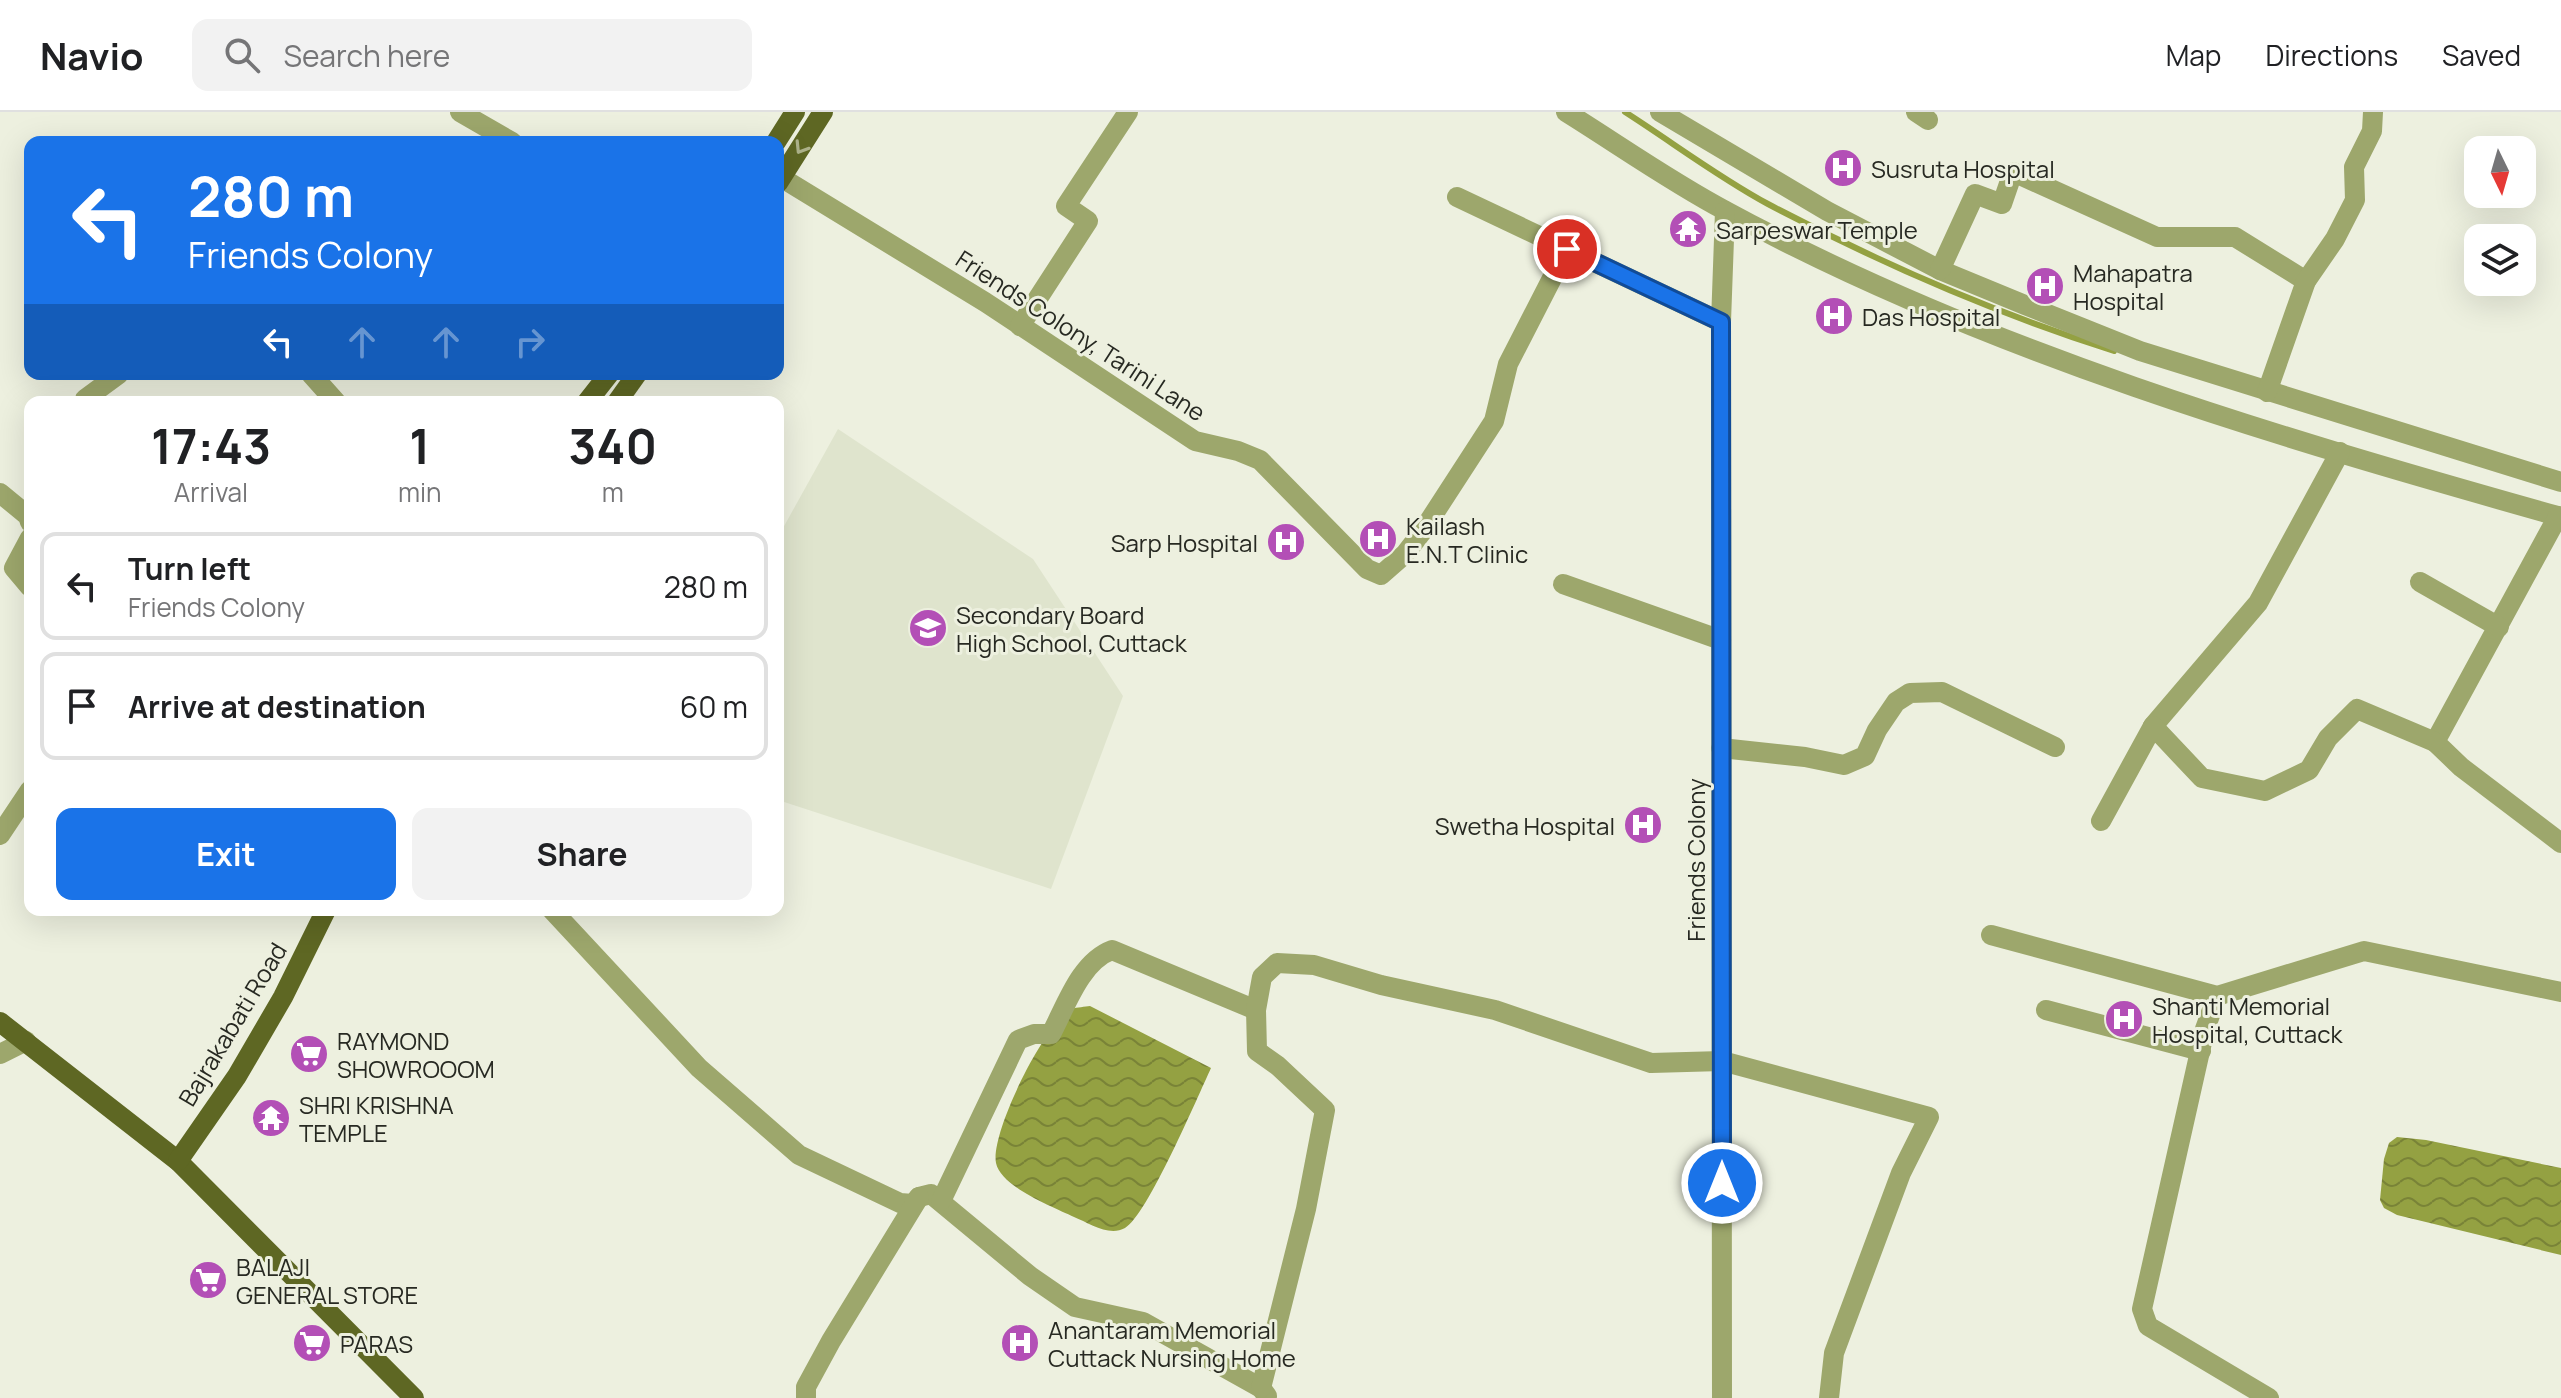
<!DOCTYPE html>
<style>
body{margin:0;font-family:Manrope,sans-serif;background:#f2f2f2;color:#202124;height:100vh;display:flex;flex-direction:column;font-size:30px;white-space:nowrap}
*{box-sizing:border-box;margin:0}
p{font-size:26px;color:#757577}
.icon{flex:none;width:44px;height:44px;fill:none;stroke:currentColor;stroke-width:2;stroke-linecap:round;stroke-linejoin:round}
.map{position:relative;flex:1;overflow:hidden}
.sheet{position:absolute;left:24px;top:284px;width:760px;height:520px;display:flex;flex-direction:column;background:#fff;border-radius:16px;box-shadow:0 8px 32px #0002}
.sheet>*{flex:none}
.guide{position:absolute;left:24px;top:24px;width:760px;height:244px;border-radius:16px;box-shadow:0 8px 32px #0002;background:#1a73e8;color:#fff;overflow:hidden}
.needle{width:52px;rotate:175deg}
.buttons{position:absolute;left:2464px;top:24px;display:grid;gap:16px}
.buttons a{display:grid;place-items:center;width:72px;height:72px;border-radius:16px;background:#fff;box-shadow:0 8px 32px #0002;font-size:40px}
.pin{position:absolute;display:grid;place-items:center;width:68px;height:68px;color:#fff;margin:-34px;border:4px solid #fff;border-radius:50%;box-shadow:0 2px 8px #0007}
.me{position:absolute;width:88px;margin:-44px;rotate:0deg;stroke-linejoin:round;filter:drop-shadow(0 0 6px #0008)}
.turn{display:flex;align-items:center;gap:28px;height:168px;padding:0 32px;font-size:36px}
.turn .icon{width:104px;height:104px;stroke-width:2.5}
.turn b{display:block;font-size:56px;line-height:68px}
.lanes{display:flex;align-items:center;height:76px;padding:0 32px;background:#0003;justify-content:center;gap:40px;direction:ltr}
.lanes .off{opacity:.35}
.eta{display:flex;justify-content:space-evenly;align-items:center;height:136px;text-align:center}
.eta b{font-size:48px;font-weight:700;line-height:56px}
.cta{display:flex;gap:16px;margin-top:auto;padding:16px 32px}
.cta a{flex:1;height:92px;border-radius:16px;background:#1a73e8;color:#fff;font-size:32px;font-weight:700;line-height:92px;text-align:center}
.cta a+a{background:#f2f2f2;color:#202124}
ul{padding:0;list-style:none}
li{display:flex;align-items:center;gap:24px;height:108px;margin:0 16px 12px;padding:0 16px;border:4px solid #e0e0e0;border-radius:16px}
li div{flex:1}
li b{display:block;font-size:30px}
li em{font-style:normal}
header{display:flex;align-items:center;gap:48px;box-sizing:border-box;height:112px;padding:0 40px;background:#fff;border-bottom:2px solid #e0e0e0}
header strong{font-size:38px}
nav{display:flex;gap:44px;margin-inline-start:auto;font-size:28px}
.search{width:560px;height:72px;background:#f2f2f2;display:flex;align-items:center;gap:20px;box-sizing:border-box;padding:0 28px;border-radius:16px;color:#757577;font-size:30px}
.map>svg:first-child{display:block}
.built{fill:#dfe4cd}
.water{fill:url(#water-waves)}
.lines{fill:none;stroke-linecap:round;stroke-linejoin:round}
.stream{stroke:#94a142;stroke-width:6}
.minor{stroke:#9da76c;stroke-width:20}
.major{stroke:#5e6723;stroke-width:20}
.oneway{stroke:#adb28a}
.route-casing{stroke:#114b97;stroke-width:20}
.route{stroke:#1a73e8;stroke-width:14}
.labels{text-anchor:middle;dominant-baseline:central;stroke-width:6;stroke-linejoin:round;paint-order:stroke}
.poi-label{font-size:24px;fill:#272922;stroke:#edf0df;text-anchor:start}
.street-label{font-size:24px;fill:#272922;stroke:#edf0df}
</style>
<header>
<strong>Navio</strong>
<div class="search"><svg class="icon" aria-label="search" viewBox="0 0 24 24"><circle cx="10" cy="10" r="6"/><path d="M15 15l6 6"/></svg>Search here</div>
<nav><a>Map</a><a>Directions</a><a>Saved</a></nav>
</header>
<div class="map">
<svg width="2561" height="1286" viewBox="0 0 2561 1286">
<defs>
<pattern id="water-waves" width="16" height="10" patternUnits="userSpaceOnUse" patternTransform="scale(2)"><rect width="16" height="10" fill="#94a142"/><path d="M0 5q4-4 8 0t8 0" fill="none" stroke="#798337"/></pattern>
</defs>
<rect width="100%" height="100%" fill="#edf0df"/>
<polygon class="built" points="838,317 1033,447 1123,584 1051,777 778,688 778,425"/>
<g class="water">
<path d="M1090,894L1211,956C1198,984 1147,1104 1125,1116C1109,1125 1089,1111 1074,1105C1053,1095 1001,1075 996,1051C990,1021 1045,910 1072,897C1077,895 1085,895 1090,894Z"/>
<polygon points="2397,1025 2426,1028 2561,1056 2561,1143 2397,1103 2384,1096 2380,1088 2384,1047 2389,1031"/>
</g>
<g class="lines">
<path class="stream" d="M1625,0C1672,30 1718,65 1768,92C1876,149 1998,202 2114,239"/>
<g class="minor">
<polyline points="460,0 512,30"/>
<path d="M1566,0C1619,33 1671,70 1726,99C1986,240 2277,325 2561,405"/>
<polyline points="1660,0 1827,99 1940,158 2025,193 2140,239 2561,370"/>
<polyline points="1916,0 1928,8"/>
<polyline points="782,66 985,190 1195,329 1238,339 1260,348 1367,457 1381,463 1405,442 1422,420 1494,309 1508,252 1567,137"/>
<polyline points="1457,85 1721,210"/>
<polyline points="1940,158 1975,82 2002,92 2013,60 2157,125 2235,125 2306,169"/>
<polyline points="1020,214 1088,109 1066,94 1128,0"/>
<polyline points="311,262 336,290"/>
<polyline points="2267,280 2306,169 2335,127 2355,88 2354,55 2372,19 2373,0"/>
<polyline points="85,287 119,262"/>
<polyline points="0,381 28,404 30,410"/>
<polyline points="2558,404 2435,630 2461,655 2561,731"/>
<polyline points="30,426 14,456 30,475"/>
<polyline points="2420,470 2499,515"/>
<polyline points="1563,472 1721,528"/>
<polyline points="2153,614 2258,491 2340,340"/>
<polyline points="1721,636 1805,645 1844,653 1865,644 1877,618 1896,590 1910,581 1942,580 2055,635"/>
<polyline points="2101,709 2153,614 2202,666 2265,679 2309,658 2328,626 2357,597 2435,630"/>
<polyline points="0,723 30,678"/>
<polyline points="552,798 699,956 776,1023 799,1043 900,1091 913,1092 919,1085 931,1082 1030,1164 1075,1195 1143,1210 1261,1276 1267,1284"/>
<polyline points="1991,823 2217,884 2364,839 2561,880"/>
<polyline points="2217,884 2205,917 2142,1197 2148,1214 2269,1286"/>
<polyline points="2046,898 2201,939"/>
<polyline points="0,942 26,929"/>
<path d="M941,1089L1018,928L1034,922H1051C1066,894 1080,850 1112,838L1256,898"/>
<polyline points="1261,1276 1306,1097 1325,998 1278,954 1257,939 1256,898 1262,865 1277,851 1314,853 1381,873 1495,898 1651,951 1722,949 1929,1005 1901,1061 1834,1241 1829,1286"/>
<polyline points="806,1286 806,1275 831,1229 919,1085"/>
<polyline points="1722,1286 1721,210 1725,99"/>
</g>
<g class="major">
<polyline points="776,30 795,0"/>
<polyline points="778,71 823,0"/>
<polyline points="587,290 609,262"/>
<polyline points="617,290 637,262"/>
<polyline points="0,910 178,1049 414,1286"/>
<polyline points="178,1049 237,964 283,885 326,798"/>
</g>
</g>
<defs><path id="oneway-chevron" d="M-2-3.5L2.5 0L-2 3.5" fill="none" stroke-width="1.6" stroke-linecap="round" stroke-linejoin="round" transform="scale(2)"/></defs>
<use class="oneway" href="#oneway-chevron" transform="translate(801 36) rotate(122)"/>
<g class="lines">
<defs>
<polyline id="route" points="1567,137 1721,210 1722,1071"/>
</defs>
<use href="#route" class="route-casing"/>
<use href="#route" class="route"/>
</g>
<defs>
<symbol id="hospital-disc" viewBox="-11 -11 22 22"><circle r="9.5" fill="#b34fb6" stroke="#edf0df"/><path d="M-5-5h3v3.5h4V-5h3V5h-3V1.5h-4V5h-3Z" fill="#fff"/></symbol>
<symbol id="temple-disc" viewBox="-11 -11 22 22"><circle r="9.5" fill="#b34fb6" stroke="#edf0df"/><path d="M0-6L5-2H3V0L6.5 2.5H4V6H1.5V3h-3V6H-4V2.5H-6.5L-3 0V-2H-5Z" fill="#fff"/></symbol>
<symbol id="school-disc" viewBox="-11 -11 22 22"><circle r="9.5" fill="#b34fb6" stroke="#edf0df"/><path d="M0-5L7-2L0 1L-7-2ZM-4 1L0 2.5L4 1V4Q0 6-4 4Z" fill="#fff"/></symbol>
<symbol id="supermarket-disc" viewBox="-11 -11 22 22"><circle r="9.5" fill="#b34fb6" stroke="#edf0df"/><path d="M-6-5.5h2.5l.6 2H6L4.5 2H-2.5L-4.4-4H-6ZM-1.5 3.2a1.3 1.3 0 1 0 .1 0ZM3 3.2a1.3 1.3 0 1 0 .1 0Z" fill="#fff"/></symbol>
</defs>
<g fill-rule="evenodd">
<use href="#hospital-disc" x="1821" y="34" width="44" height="44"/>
<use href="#temple-disc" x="1666" y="95" width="44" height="44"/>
<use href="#hospital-disc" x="2023" y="152" width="44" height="44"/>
<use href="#hospital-disc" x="1812" y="182" width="44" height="44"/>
<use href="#hospital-disc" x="1356" y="405" width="44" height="44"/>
<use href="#hospital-disc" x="1264" y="408" width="44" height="44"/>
<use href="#school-disc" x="906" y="494" width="44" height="44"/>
<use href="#hospital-disc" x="1621" y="691" width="44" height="44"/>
<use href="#hospital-disc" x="2102" y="885" width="44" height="44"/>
<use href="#supermarket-disc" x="287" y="920" width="44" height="44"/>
<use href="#temple-disc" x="249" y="984" width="44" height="44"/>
<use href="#supermarket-disc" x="186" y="1146" width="44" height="44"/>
<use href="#supermarket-disc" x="290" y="1209" width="44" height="44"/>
<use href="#hospital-disc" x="998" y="1209" width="44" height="44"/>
</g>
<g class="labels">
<g class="poi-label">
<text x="1871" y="56">Susruta Hospital</text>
<text x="1716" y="117">Sarpeswar Temple</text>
<text x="2073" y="160">Mahapatra<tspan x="2073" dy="28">Hospital</tspan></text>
<text x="1862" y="204">Das Hospital</text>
<text x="1406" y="413">Kailash<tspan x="1406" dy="28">E.N.T Clinic</tspan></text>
<text x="1258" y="430" text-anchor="end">Sarp Hospital</text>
<text x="956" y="502">Secondary Board<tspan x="956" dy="28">High School, Cuttack</tspan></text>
<text x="1615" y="713" text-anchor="end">Swetha Hospital</text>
<text x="2152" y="893">Shanti Memorial<tspan x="2152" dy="28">Hospital, Cuttack</tspan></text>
<text x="337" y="928">RAYMOND<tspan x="337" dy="28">SHOWROOOM</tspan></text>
<text x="299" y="992">SHRI KRISHNA<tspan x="299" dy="28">TEMPLE</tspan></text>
<text x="236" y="1154">BALAJI<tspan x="236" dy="28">GENERAL STORE</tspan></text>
<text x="1048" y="1217">Anantaram Memorial<tspan x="1048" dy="28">Cuttack Nursing Home</tspan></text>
<text x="340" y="1231">PARAS</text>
</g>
<g class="street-label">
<text transform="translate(1081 223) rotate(33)">Friends Colony, Tarini Lane</text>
<text transform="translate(1695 748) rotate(-90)">Friends Colony</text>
<text transform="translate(232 912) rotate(-59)">Bajrakabati Road</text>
</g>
</g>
</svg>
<div class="buttons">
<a><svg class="needle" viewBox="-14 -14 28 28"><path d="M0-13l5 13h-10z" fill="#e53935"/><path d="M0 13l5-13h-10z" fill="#757577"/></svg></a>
<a><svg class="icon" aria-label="layers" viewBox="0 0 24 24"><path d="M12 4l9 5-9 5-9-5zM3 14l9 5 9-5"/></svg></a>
</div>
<div class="pin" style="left:1567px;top:137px;background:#d93025"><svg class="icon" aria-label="arrive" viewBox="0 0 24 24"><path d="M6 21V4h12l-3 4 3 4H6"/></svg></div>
<svg class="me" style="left:1722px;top:1071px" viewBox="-20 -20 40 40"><circle r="17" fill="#1a73e8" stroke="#fff" stroke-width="3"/><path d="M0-11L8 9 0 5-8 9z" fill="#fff"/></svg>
<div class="guide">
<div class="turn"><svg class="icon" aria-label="left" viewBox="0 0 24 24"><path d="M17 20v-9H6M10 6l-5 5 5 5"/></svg><div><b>280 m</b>Friends Colony</div></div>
<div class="lanes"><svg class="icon" aria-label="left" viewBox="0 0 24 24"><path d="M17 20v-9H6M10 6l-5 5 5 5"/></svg><svg class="icon off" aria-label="ahead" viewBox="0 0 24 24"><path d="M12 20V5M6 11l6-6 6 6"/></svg><svg class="icon off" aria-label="ahead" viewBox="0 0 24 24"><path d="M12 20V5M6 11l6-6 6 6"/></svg><svg class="icon off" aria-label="right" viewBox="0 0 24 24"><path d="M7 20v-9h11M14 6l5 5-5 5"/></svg></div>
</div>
<section class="sheet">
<div class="eta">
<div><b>17:43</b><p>Arrival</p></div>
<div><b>1</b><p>min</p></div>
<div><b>340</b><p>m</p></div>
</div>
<ul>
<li><svg class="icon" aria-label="left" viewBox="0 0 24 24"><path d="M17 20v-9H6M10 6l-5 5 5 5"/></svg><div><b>Turn left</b><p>Friends Colony</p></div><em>280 m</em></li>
<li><svg class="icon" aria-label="arrive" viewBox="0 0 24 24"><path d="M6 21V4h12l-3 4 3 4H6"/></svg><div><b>Arrive at destination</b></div><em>60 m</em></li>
</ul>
<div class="cta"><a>Exit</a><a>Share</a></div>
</section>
</div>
